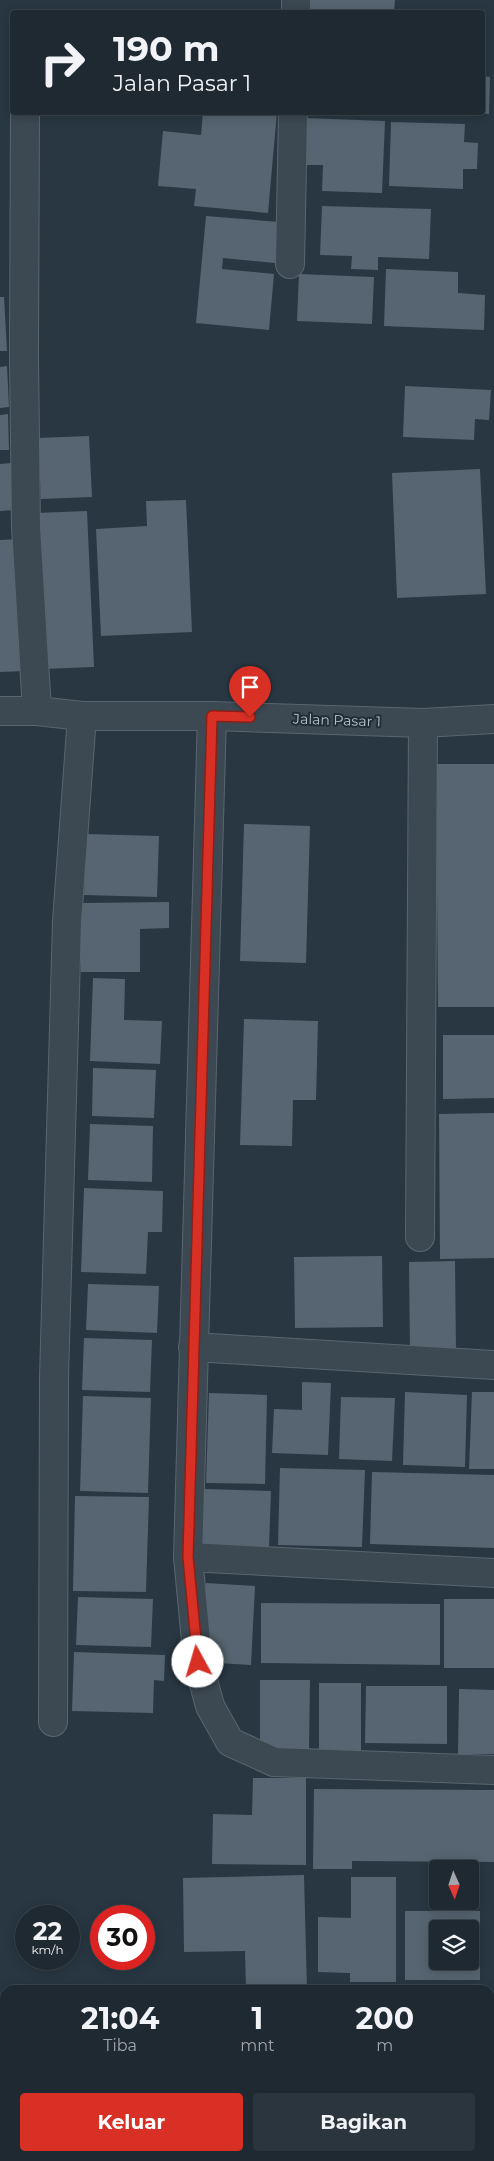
<!DOCTYPE html>
<html lang="id">
<style>
body{margin:0;font-family:Montserrat,sans-serif;background:#2b353e;color:#f1f3f6;height:100vh;display:flex;flex-direction:column;font-size:19px;white-space:nowrap}
*{box-sizing:border-box;margin:0}
p{font-size:16px;color:#a1a6ac}
.icon{flex:none;width:28px;height:28px;fill:none;stroke:currentColor;stroke-width:2;stroke-linecap:round;stroke-linejoin:round}
.map{position:relative;flex:1;overflow:hidden}
.sheet{position:absolute;left:0px;top:1985px;width:495px;height:176px;display:flex;flex-direction:column;background:#1e2932;border-radius:15px 15px 0 0;box-shadow:0 2px 12px #0003,0 0 0 1px #3c454d}
.sheet>*{flex:none}
.hud{position:absolute;left:10px;top:10px;width:475px;height:105px;border-radius:5px;box-shadow:0 2px 12px #0003,0 0 0 1px #3c454d;background:#1e2932;color:#f1f3f6;overflow:hidden}
.needle{width:32px;rotate:177deg}
.controls{position:absolute;left:429px;top:1860px;display:grid;gap:10px}
.controls a{display:grid;place-items:center;width:50px;height:50px;border-radius:5px;background:#1e2932;box-shadow:0 2px 12px #0003,0 0 0 1px #3c454d;font-size:25px}
.speed{position:absolute;left:15px;top:1905px;display:flex;gap:10px;font-size:25px;font-weight:700;text-align:center}
.speed>*{display:grid;place-content:center;width:65px;height:65px;border-radius:50%;background:#1e2932;box-shadow:0 2px 12px #0003,0 0 0 1px #3c454d;line-height:1}
.speed small{font-size:12px;font-weight:400}
.speed .limit{border:8px solid #d22;background:#fff;color:#111}
.pin{position:absolute;display:grid;place-items:center;width:42px;height:42px;color:#fff;margin:-51px -21px;border-radius:50% 50% 50% 0;rotate:-45deg;box-shadow:0 0 5px #0007}
.pin .icon{rotate:45deg}
.me{position:absolute;width:55px;margin:-28px;rotate:354deg;stroke-linejoin:round;filter:drop-shadow(0 0 4px #0008)}
.turn{display:flex;align-items:center;gap:18px;height:105px;padding:0 20px;font-size:22px}
.turn .icon{width:65px;height:65px;stroke-width:2.5}
.turn b{display:block;font-size:35px;line-height:42px}
.eta{display:flex;justify-content:space-evenly;align-items:center;height:85px;text-align:center}
.eta b{font-size:30px;font-weight:700;line-height:35px}
.primary-button{display:flex;gap:10px;margin-top:auto;padding:10px 20px}
.primary-button a{flex:1;height:58px;border-radius:5px;background:#d93025;color:#fff;font-size:20px;font-weight:700;line-height:58px;text-align:center}
.primary-button a+a{background:#2b353e;color:#f1f3f6}
.map>svg:first-child{display:block}
.building{fill:#566571;fill-rule:evenodd}
.lines{fill:none;stroke-linecap:round;stroke-linejoin:round}
.minor-casing{stroke:#5a666f;stroke-width:30}
.minor{stroke:#3c4852;stroke-width:28}
.route-casing{stroke:#8d1f18;stroke-width:12}
.route{stroke:#d93025;stroke-width:9}
.labels{text-anchor:middle;dominant-baseline:central;stroke-width:4;stroke-linejoin:round;paint-order:stroke}
.street-label{font-size:14px;fill:#b9c3cb;stroke:#212d37}
</style>
<div class="map">
<svg width="494" height="2161" viewBox="0 0 494 2161">
<rect width="100%" height="100%" fill="#283742"/>
<g class="building">
<polygon points="308,0 395,0 394,12 307,12"/>
<polygon points="482,76 490,77 489,114 482,113"/>
<polygon points="203,112 277,112 268,213 194,206 196,189 158,186 163,131 201,135"/>
<polygon points="304,118 385,121 382,193 322,191 323,165 303,165"/>
<polygon points="391,122 465,124 464,142 478,143 477,169 463,169 463,189 389,186"/>
<polygon points="322,206 431,209 429,259 378,257 378,270 351,269 352,256 320,255"/>
<polygon points="206,216 279,222 275,263 223,258 222,269 274,274 269,330 196,323"/>
<polygon points="386,269 458,272 458,293 485,295 484,330 384,326"/>
<polygon points="299,274 374,277 372,324 297,321"/>
<polygon points="0,297 4,297 7,351 0,351"/>
<polygon points="7,366 9,407 0,408 0,367"/>
<polygon points="405,386 491,390 489,420 475,419 474,440 403,437"/>
<polygon points="8,414 9,450 0,450 0,415"/>
<polygon points="89,436 92,497 41,499 38,438"/>
<polygon points="12,463 14,510 0,511 0,464"/>
<polygon points="480,469 486,594 397,598 392,473"/>
<polygon points="186,500 192,632 101,636 96,529 147,526 146,501"/>
<polygon points="87,511 94,667 43,669 36,513"/>
<polygon points="20,539 27,671 0,672 0,540"/>
<polygon points="436,764 494,764 494,1007 438,1007"/>
<polygon points="244,824 310,826 306,963 240,961"/>
<polygon points="86,834 159,836 157,897 84,895"/>
<polygon points="169,902 169,928 140,929 140,972 81,972 80,903"/>
<polygon points="93,978 125,979 124,1020 162,1021 160,1064 90,1061"/>
<polygon points="244,1019 318,1021 316,1100 293,1100 292,1146 240,1145"/>
<polygon points="443,1035 494,1035 494,1098 443,1099"/>
<polygon points="93,1068 156,1070 154,1118 92,1116"/>
<polygon points="494,1113 494,1258 440,1259 439,1114"/>
<polygon points="90,1124 153,1126 152,1182 88,1180"/>
<polygon points="84,1188 163,1191 162,1232 148,1232 146,1274 81,1272"/>
<polygon points="382,1256 383,1327 295,1328 294,1257"/>
<polygon points="455,1261 456,1351 410,1352 409,1262"/>
<polygon points="88,1284 159,1286 157,1333 86,1330"/>
<polygon points="84,1338 152,1340 150,1392 82,1390"/>
<polygon points="302,1382 331,1383 328,1455 272,1453 274,1409 302,1410"/>
<polygon points="405,1392 467,1395 465,1467 403,1465"/>
<polygon points="472,1392 494,1392 494,1469 469,1469"/>
<polygon points="209,1393 267,1395 265,1484 206,1483"/>
<polygon points="83,1396 151,1398 148,1493 80,1491"/>
<polygon points="341,1397 395,1398 392,1461 339,1459"/>
<polygon points="280,1468 365,1470 362,1547 278,1545"/>
<polygon points="372,1472 494,1475 494,1548 370,1544"/>
<polygon points="204,1489 271,1491 269,1547 202,1545"/>
<polygon points="75,1496 149,1497 146,1592 73,1591"/>
<polygon points="206,1583 255,1586 251,1665 202,1662"/>
<polygon points="78,1597 153,1599 151,1647 76,1645"/>
<rect x="444" y="1599" width="50" height="69"/>
<polygon points="261,1603 440,1604 440,1665 261,1663"/>
<polygon points="74,1652 165,1655 164,1681 154,1680 153,1713 72,1711"/>
<polygon points="260,1680 310,1680 309,1751 260,1751"/>
<rect x="319" y="1683" width="42" height="70"/>
<polygon points="366,1686 447,1686 447,1744 365,1743"/>
<polygon points="459,1689 494,1690 494,1754 458,1754"/>
<polygon points="253,1778 306,1778 306,1865 212,1864 213,1814 252,1815"/>
<polygon points="314,1789 494,1790 494,1862 352,1861 352,1869 313,1869"/>
<polygon points="304,1875 307,1990 246,1990 245,1951 184,1952 183,1878"/>
<polygon points="351,1877 396,1877 396,1982 350,1982 350,1973 318,1972 318,1917 351,1918"/>
<path d="M405,1911H480V1980H405ZM438,1929H470V1961H438Z"/>
<polygon points="490,2152 494,2152 494,2161 402,2161 402,2156 490,2156"/>
<rect x="183" y="2156" width="173" height="5"/>
</g>
<g class="lines">
<defs>
<g id="minor">
<polyline points="296,12 296,0"/>
<polyline points="25,112 24,355 26,527 37,711"/>
<polyline points="290,264 293,112"/>
<polyline points="0,711 37,711 82,716 212,716 423,723 494,719"/>
<polyline points="212,716 188,1557 198,1662 210,1706 230,1742 274,1762 494,1770"/>
<polyline points="420,1237 423,723"/>
<polyline points="193,1347 494,1365"/>
<polyline points="188,1557 494,1573"/>
<polyline points="53,1722 54,1378 67,921 82,716"/>
<polyline points="490,2011 494,2011"/>
</g>
</defs>
<use href="#minor" class="minor-casing"/>
<use href="#minor" class="minor"/>
</g>
<g class="lines">
<defs>
<polyline id="route" points="198,1662 188,1557 212,716 250,717"/>
</defs>
<use href="#route" class="route-casing"/>
<use href="#route" class="route"/>
</g>
<g class="labels">
<g class="street-label">
<text transform="translate(337 720) rotate(2)">Jalan Pasar 1</text>
</g>
</g>
</svg>
<div class="controls">
<a><svg class="needle" viewBox="-14 -14 28 28"><path d="M0-13l5 13h-10z" fill="#e53935"/><path d="M0 13l5-13h-10z" fill="#a1a6ac"/></svg></a>
<a><svg class="icon" aria-label="layers" viewBox="0 0 24 24"><path d="M12 4l9 5-9 5-9-5zM3 14l9 5 9-5"/></svg></a>
</div>
<div class="speed"><div>22<small>km/h</small></div><div class="limit">30</div></div>
<div class="pin" style="left:250px;top:717px;background:#d93025"><svg class="icon" aria-label="arrive" viewBox="0 0 24 24"><path d="M6 21V4h12l-3 4 3 4H6"/></svg></div>
<svg class="me" style="left:198px;top:1662px" viewBox="-20 -20 40 40"><circle r="19" fill="#fff"/><path d="M0-13L10 11 0 6-10 11z" fill="#d93025"/></svg>
<div class="hud">
<div class="turn"><svg class="icon" aria-label="right" viewBox="0 0 24 24"><path d="M7 20v-9h11M14 6l5 5-5 5"/></svg><div><b>190 m</b>Jalan Pasar 1</div></div>
</div>
<section class="sheet">
<div class="eta">
<div><b>21:04</b><p>Tiba</p></div>
<div><b>1</b><p>mnt</p></div>
<div><b>200</b><p>m</p></div>
</div>
<div class="primary-button"><a>Keluar</a><a>Bagikan</a></div>
</section>
</div>
